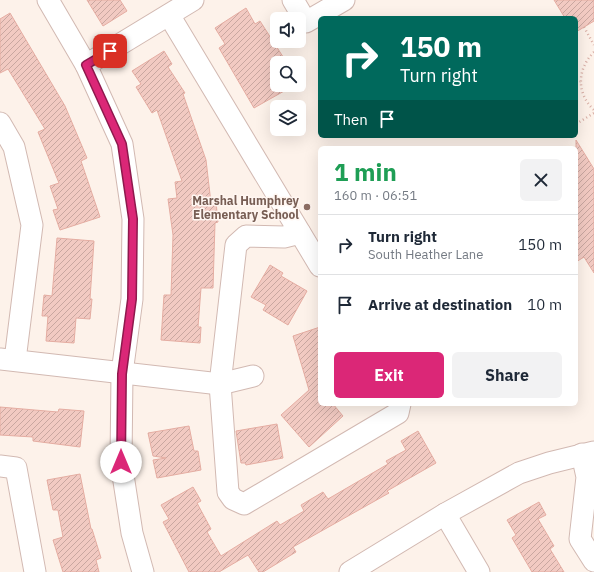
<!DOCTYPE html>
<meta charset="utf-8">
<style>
body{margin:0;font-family:"IBM Plex Sans",sans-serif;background:#f2f2f3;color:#1f2937;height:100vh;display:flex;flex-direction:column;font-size:15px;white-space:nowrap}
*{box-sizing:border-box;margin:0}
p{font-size:13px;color:#747a83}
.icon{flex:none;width:22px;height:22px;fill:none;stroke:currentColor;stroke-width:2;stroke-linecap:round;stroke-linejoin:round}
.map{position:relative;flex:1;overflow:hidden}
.panel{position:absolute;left:318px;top:146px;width:260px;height:260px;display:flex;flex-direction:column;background:#fff;border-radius:6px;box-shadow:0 4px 16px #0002}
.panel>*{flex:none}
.hud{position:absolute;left:318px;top:16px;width:260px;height:122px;border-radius:6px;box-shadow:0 4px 16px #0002;background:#00695c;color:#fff;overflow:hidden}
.buttons{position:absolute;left:270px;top:12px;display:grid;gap:8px}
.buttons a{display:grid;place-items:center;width:36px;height:36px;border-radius:6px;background:#fff;box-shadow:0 4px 16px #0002;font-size:20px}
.pin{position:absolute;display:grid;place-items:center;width:34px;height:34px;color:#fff;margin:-17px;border-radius:8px;box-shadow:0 2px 6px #0006}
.me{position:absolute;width:44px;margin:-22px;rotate:0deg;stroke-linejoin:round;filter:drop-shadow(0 0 3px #0008)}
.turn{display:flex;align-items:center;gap:14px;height:84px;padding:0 16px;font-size:18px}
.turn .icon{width:52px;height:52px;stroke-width:2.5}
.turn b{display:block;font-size:28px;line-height:34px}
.then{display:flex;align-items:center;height:38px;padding:0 16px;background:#0003;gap:8px;font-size:15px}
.round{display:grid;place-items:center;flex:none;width:42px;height:42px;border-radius:6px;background:#f2f2f3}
.headline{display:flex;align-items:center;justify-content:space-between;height:68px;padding:0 16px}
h1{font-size:24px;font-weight:800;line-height:30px;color:#1e9e55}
.action{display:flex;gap:8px;margin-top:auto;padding:8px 16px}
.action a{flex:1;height:46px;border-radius:6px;background:#db2777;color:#fff;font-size:16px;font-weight:800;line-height:46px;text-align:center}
.action a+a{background:#f2f2f3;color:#1f2937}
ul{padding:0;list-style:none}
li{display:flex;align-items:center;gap:12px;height:60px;padding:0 16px;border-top:1px solid #e0e1e3}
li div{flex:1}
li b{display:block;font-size:15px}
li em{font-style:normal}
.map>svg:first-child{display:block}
.building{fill:url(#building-hatch);stroke:#e5ada2}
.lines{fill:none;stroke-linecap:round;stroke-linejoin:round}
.minor-casing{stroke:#d2b9b2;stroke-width:23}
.path{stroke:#d8ada4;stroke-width:2.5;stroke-dasharray:1 3;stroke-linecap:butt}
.minor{stroke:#fff;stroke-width:21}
.route-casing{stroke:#8e194d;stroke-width:10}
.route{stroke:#db2777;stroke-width:7}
.education-dot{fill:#8d6e63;stroke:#fff6f1;stroke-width:1.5}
.labels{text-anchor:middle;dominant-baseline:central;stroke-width:3;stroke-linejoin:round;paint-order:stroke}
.education-label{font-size:12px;font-weight:bold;fill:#785e54;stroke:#fff6f1;text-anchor:end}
</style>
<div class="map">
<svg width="594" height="572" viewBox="0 0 594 572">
<defs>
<pattern id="building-hatch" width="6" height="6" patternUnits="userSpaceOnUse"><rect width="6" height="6" fill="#f2cac2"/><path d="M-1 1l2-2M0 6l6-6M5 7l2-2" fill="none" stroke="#c9a7a0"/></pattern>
</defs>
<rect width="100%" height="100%" fill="#fdf2ea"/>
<g class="building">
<polygon points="87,0 120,0 127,11 103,26"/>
<polygon points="554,0 594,0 594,21 576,32 576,18 565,18"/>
<polygon points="246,8 255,24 260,21 287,63 277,63 277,85 293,86 254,108 219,48 225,44 215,28"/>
<polygon points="10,13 65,106 87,158 81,161 100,217 60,230 53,210 58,209 50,186 59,183 38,132 45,129 8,69 0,73 0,19"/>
<polygon points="164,51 172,64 168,67 185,93 183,94 206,160 211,203 216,202 218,222 215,223 213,288 201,288 198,327 201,327 200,343 161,340 164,295 171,295 173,235 168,199 177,198 175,182 182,181 157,110 152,113 136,87 141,84 132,71"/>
<polygon points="576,140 594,169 594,273 584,257 576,262"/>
<polygon points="57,238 94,241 90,299 92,299 90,319 76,318 74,343 46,341 48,316 42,316 44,295 52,296"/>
<polygon points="270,265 283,273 281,276 307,291 288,325 263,310 266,305 251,297"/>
<polygon points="320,327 320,404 333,404 343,416 309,447 281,415 309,390 293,336"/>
<polygon points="0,407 58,412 59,409 84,411 80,447 33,441 33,437 0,435"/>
<polygon points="277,424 283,458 246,465 245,463 241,463 236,431"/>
<polygon points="189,426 194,451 198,451 201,470 157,478 153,460 166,458 153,456 148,433"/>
<polygon points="418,431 436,463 387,491 389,493 293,547 296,552 263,572 259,572 248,555 219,572 189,572 163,522 169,519 161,505 193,487 201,501 197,503 211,529 207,532 221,556 277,521 280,525 304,511 301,505 323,492 328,499 388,464 386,461 406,450 401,441"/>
<polygon points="80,474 91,529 92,529 101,558 96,560 99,572 63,572 53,540 63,537 58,510 53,510 47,480"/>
<polygon points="539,502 546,515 538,519 554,546 550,549 564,572 532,572 512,538 516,535 507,520"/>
</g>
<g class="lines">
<defs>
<g id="minor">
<polyline points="48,0 86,65 122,144 133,219 132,299 122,373 121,462 132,533 143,572"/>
<polyline points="293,0 306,22 344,0"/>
<polyline points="169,15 320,266"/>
<polyline points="86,65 193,0"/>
<polyline points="0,123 14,147 32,225 15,360"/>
<polyline points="300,233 284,237 246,236 236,245 220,384 228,492 233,499 244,504 398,413 400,404"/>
<polyline points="0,359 220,384 253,376"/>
<polyline points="582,454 587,477 580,539 594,561"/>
<polyline points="0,466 16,468 35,572"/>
<polyline points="445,514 479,572"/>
<polyline points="350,572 445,514 519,473 549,463 594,452"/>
</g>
</defs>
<use href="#minor" class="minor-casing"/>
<g class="path">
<polyline points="584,27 594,45"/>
<path d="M594,52C577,69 576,93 594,110"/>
<polyline points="576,84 580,82"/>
<polyline points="576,124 594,113"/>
</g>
<use href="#minor" class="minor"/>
</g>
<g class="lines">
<defs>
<polyline id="route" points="110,51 86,65 122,144 133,219 132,299 122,374 121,462"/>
</defs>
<use href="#route" class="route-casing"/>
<use href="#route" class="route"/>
</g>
<circle class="education-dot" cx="307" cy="207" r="4"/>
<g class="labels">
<g class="education-label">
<text x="299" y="200">Marshal Humphrey<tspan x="299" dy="14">Elementary School</tspan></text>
</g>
</g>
</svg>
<div class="buttons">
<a><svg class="icon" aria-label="sound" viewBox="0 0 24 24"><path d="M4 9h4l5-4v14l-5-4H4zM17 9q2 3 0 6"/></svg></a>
<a><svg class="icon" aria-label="search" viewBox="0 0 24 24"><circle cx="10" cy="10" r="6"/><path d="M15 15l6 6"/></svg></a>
<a><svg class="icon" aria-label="layers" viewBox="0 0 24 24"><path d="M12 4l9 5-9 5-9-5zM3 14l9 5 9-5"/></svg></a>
</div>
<div class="pin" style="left:110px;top:51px;background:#d93025"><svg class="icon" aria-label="arrive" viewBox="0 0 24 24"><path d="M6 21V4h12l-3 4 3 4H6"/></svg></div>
<svg class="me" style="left:121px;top:462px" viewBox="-20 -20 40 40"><circle r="19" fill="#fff"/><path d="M0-13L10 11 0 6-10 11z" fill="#db2777"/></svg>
<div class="hud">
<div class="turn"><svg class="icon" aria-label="right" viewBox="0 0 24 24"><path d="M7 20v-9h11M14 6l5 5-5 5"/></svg><div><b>150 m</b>Turn right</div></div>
<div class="then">Then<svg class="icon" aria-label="arrive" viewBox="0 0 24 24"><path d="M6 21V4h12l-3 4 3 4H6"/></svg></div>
</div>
<section class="panel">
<div class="headline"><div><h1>1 min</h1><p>160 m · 06:51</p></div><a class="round"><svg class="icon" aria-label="close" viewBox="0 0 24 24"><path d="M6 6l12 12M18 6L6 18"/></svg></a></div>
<ul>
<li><svg class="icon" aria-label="right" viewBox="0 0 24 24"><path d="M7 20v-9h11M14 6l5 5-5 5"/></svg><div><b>Turn right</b><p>South Heather Lane</p></div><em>150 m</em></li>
<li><svg class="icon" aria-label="arrive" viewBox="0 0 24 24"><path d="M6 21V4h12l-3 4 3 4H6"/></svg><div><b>Arrive at destination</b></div><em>10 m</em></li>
</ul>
<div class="action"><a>Exit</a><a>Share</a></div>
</section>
</div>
